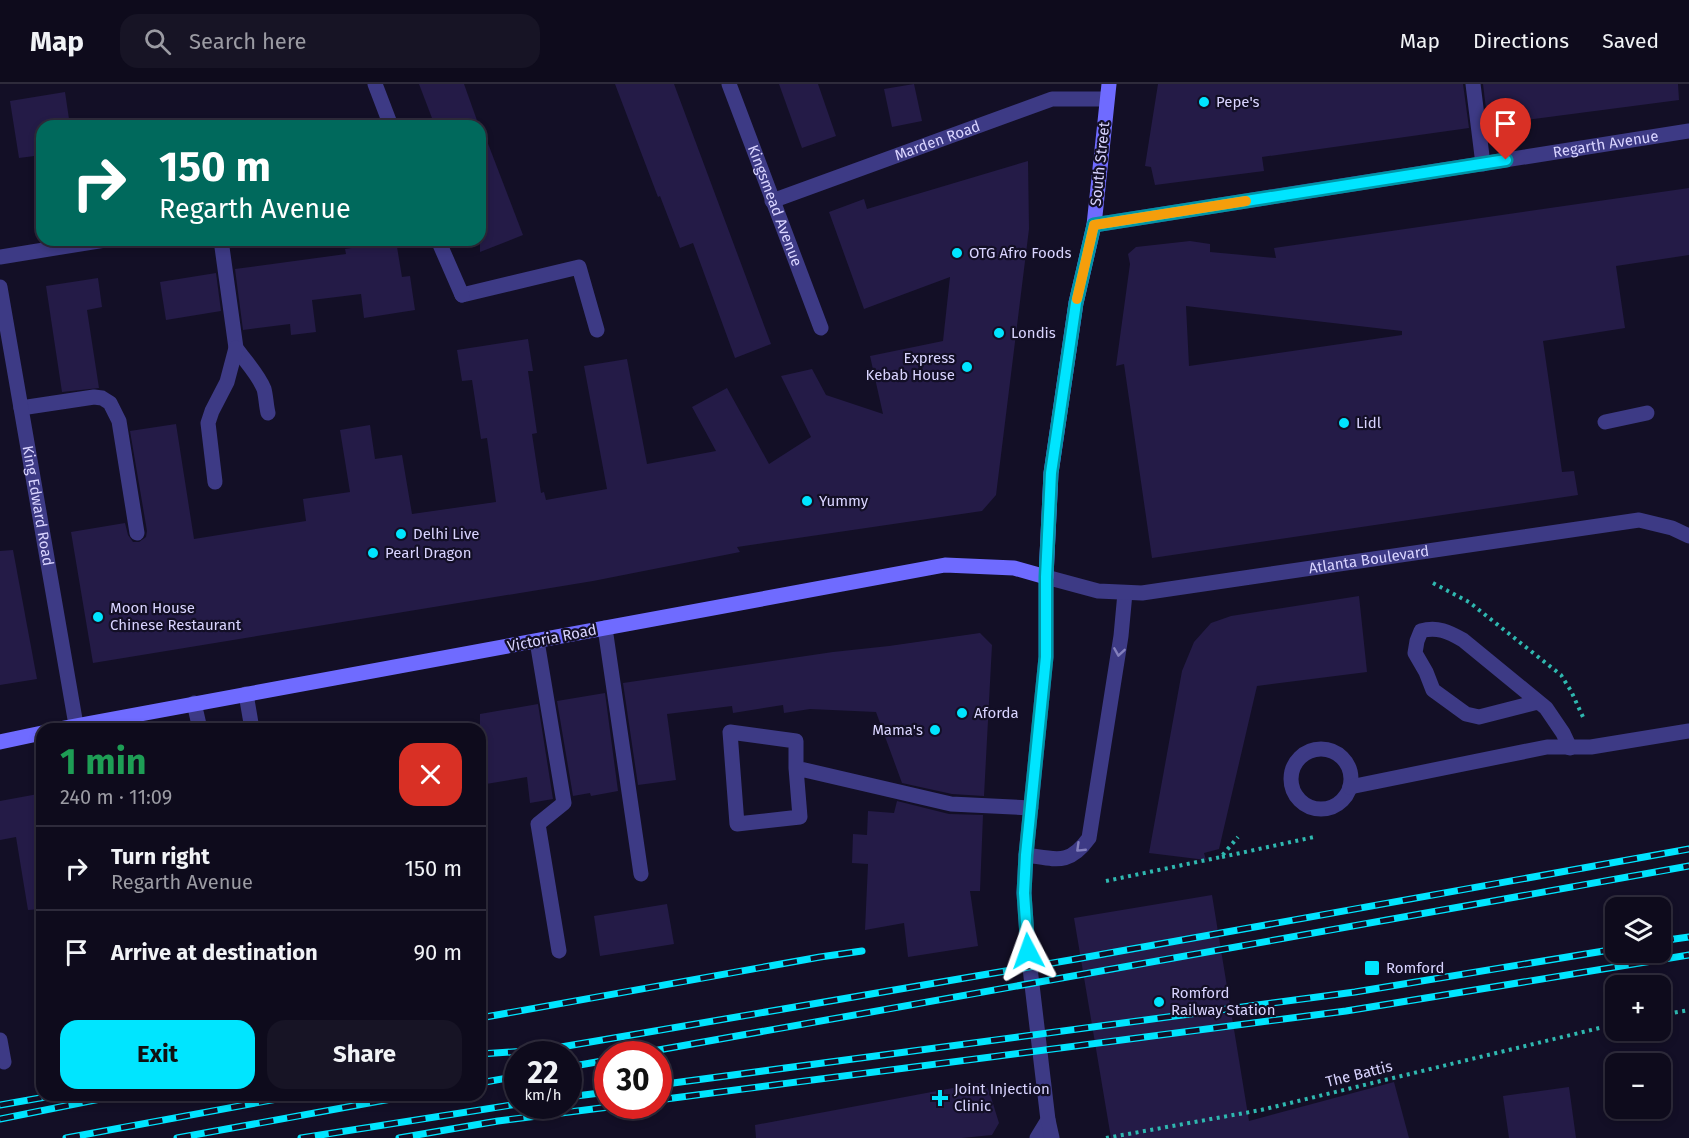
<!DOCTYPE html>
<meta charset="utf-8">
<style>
body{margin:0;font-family:"Fira Sans",sans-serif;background:#171425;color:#f1f3f6;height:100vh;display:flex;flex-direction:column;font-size:22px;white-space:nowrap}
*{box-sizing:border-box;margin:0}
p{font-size:20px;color:#9b9ba3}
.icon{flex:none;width:33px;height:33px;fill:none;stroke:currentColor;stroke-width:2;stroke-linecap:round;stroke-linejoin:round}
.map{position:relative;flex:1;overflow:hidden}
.details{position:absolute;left:36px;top:639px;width:450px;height:378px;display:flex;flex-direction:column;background:#0e0b1c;border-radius:18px;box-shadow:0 3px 9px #0003,0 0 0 2px #2e2b3b}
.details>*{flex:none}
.top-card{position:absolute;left:36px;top:36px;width:450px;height:126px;border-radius:18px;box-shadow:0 3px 9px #0003,0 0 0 2px #2e2b3b;background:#00695c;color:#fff;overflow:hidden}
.controls{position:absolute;left:1605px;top:813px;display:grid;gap:12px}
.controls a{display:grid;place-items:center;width:66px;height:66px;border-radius:12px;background:#0e0b1c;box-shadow:0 3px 9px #0003,0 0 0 2px #2e2b3b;font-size:30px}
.speed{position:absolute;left:504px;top:957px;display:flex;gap:12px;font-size:30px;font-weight:700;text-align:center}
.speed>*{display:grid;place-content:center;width:78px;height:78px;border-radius:50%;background:#0e0b1c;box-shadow:0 3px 9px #0003,0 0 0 2px #2e2b3b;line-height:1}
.speed small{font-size:15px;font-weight:400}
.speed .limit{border:9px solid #d22;background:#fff;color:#111}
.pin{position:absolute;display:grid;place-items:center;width:51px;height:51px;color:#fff;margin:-62px -26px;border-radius:50% 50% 50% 0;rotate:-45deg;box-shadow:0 0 6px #0007}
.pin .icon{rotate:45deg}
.me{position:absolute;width:66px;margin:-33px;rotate:356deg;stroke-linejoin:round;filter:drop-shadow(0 0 4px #0008)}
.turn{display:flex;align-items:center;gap:21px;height:126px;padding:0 24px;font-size:27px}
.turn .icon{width:78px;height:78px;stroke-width:2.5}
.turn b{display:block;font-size:42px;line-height:51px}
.round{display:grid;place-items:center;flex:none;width:63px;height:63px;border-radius:18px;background:#171425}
.overview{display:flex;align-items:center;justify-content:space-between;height:102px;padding:0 24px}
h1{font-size:36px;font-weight:700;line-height:45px;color:#1e9e55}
.action{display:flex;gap:12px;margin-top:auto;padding:12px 24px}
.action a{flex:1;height:69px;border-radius:18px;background:#00e5ff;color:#111;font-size:24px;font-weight:700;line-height:69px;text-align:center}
.action a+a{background:#171425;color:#f1f3f6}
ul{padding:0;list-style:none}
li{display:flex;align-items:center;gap:18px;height:84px;padding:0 24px;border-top:2px solid #2e2b3b}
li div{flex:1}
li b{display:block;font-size:22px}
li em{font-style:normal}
header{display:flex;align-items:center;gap:36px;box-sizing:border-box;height:84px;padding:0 30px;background:#0e0b1c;border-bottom:2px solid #2e2b3b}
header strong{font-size:28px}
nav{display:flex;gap:33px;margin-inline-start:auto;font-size:21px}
.search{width:420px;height:54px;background:#171425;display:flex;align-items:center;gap:15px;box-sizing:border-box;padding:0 21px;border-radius:18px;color:#9b9ba3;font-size:22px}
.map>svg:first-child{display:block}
.building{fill:#241b47;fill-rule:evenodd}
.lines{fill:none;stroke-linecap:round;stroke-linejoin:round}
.path{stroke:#2fb8b0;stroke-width:4;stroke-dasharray:3 4.5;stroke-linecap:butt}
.lane{stroke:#3d3a85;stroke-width:15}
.street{stroke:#3d3a85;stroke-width:15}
.secondary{stroke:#6f6bff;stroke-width:15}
.rail-casing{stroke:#00e5ff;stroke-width:7}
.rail{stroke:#130f26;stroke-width:4.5;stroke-dasharray:14;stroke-linecap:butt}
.oneway{stroke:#837fbc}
.route-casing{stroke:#0095a6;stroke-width:15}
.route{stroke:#00e5ff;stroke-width:10}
.slow{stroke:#f59e0b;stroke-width:10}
.poi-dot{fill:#00e5ff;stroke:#130f26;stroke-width:2}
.labels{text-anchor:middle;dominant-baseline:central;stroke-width:4.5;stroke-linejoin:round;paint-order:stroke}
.poi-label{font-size:15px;fill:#d9d4ff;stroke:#130f26;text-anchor:start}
.street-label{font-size:15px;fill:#d9d4ff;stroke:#130f26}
</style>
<header>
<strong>Map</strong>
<div class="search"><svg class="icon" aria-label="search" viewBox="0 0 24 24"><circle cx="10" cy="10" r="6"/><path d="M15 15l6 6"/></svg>Search here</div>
<nav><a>Map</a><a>Directions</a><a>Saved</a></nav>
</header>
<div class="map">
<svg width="1689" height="1054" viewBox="0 0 1689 1054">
<rect width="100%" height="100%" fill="#130f26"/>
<g class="building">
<polygon points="419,0 464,0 479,42 435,42"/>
<polygon points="615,0 674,0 771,260 735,274 693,159 680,164 660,112 658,113"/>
<polygon points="779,0 818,0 836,52 802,64"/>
<polygon points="914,0 922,37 892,43 884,5"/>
<polygon points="1158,0 1463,0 1469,44 1262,73 1264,87 1155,101 1151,83 1145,82"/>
<polygon points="1483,0 1678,0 1679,16 1488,41"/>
<polygon points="65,8 69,35 54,38 55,42 42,42 42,71 19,74 10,17"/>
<polygon points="480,44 482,44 523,151 480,168"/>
<polygon points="1028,77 1029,145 996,411 982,427 737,463 740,468 593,497 93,579 71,448 125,439 128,451 133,458 139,458 146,453 147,447 130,347 176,340 194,455 306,437 303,415 350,408 340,346 370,341 375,375 402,371 412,430 496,418 487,354 481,355 472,296 462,297 457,266 528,255 533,287 528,287 537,349 532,350 541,409 544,408 546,416 607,405 584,282 627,275 647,380 716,367 692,323 727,304 769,380 811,353 781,292 812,285 826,311 883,330 870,272 943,257 950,193 864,225 829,128 864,115 867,125"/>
<path d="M1689,104V171L1616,182L1625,244L1543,257L1562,388L1574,387L1578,411L1152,474L1124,280L1116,282L1130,180L1128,170L1136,163L1190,157L1210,160V168L1276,174L1274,164ZM1186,222L1402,247V251L1189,282Z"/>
<polygon points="396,157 402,193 410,192 415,226 364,234 361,210 312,216 316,248 291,251 290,240 243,246 235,185 346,170 345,165"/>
<polygon points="216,189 221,227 166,236 160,198"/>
<polygon points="98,194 102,223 87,226 99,304 62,308 46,202"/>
<polygon points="13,466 37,595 0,601 0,467"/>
<polygon points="1359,512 1367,588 1257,602 1219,765 1204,769 1206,776 1149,769 1182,587 1194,558 1211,539 1231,532"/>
<polygon points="980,549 992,561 984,712 952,710 902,699 876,628 810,625 784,629 783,621 733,629 732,622 667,630 676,696 638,701 623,599 833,568 889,562"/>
<polygon points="605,609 618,707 591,712 590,709 573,712 557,617"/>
<polygon points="538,620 553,715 530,719 527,693 480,701 480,630"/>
<polygon points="38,710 42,733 42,825 28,826 16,753 0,756 0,717"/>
<polygon points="897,717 949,730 983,731 980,807 970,807 978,862 908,873 904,839 865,846 868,780 852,779 853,750 867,751 868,727 894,729"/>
<polygon points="1212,811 1249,1037 1394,998 1409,1054 1111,1054 1074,834"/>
<polygon points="667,820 674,860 600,872 594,832"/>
<polygon points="985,998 990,1010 999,1039 992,1051 962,1054 756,1054 755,1041"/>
<polygon points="1569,1003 1576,1054 1509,1054 1503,1012"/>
</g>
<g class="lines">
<g class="path">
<polyline points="1433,499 1469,518 1561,591 1571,607 1583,633"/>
<polyline points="1222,773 1314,753"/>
<polyline points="1106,797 1221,773 1238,753"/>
<polyline points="1660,931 1689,926"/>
<polyline points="1106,1054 1261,1026 1616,940"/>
</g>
<g class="lane">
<path d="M221,156L236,264C245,277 258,290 264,305C266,312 266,321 268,329"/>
<polyline points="462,211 579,183 597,246"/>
<polyline points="21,324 94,313 102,314 110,319 119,337 137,449"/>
<polyline points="1605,338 1647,329"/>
<polyline points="215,398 208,339 212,327 227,298 236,264"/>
<polyline points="605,544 641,790"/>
<polyline points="537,557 564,719 538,740 559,867"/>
<polyline points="246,610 252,645"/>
<path d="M1538,618L1479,633L1466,630L1433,606L1426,588L1415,569L1417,557L1421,547C1437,542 1449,548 1463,556L1546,624L1563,649L1570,664"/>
<polyline points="194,619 200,645"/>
<polyline points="796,684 796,657 730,648 737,740 800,733 796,684 951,720 1031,724"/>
<path d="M1026,771C1056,775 1069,782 1089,754L1121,552L1125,509"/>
<polyline points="0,956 4,978"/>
</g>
<g class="street">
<polyline points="375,0 391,42"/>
<path id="s1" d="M729,0L821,244"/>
<polyline points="1473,0 1483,80"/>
<path id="s2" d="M772,117L1052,15H1106"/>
<path id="s3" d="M1094,141L1689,47"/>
<polyline points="438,156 462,211"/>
<polyline points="0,173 105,156"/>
<path id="s4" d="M0,203L76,641"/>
<circle cx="1321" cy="695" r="30"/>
<polyline points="1350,703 1547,663 1591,663 1689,647"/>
<polyline points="1037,1054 1048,1036"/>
<path id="s5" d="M1052,1054L1048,1036L1028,867L1024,809L1026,771L1046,573V493L1098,507L1142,509L1639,436L1672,444L1689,452"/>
</g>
<g class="secondary">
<polyline points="59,645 945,481 1014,484 1046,493 1051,389 1076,219 1094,141 1109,0"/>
<polyline points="0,658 42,649"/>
</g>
<defs>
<g id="rail">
<polyline points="1660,857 1689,853"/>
<polyline points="480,934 820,873 862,867"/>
<polyline points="480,970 527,967"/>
<polyline points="520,970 1076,875 1689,765"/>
<polyline points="636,970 1689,782"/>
<polyline points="568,983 608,976"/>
<polyline points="480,999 518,992"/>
<polyline points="658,1001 1355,908 1616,865"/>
<polyline points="568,1013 608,1008"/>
<polyline points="658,1016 1346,927 1689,871"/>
<polyline points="0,1021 57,1011"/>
<polyline points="0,1035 120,1011"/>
<polyline points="66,1054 299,1011"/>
<polyline points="177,1054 413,1011"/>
<polyline points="301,1054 518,1020"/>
<polyline points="399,1054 498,1037 617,1022"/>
</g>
</defs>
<use href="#rail" class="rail-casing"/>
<use href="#rail" class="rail"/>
</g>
<defs><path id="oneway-chevron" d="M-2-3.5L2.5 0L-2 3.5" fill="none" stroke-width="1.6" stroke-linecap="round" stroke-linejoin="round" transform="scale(1.5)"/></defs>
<g class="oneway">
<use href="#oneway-chevron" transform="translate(1119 568) rotate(99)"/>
<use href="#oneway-chevron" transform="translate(1080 764) rotate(136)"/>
</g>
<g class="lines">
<defs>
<polyline id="route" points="1028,867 1024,809 1026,771 1046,573 1046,493 1051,389 1076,219 1094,141 1506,76"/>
</defs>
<use href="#route" class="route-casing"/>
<use href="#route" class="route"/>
<polyline class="slow" points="1077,215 1094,141 1246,117"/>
</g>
<g class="poi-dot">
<circle cx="1204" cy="18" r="6"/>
<circle cx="957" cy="169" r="6"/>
<circle cx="999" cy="249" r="6"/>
<circle cx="967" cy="283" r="6"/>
<circle cx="1344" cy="339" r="6"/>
<circle cx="807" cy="417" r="6"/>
<circle cx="401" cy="450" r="6"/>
<circle cx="373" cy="469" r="6"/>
<circle cx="98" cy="533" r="6"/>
<circle cx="962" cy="629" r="6"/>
<circle cx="935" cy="646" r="6"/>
<rect x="1364" y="876" width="16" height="16" rx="3"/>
<circle cx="1159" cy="918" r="6"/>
<path d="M937 1005h6v6h6v6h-6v6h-6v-6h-6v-6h6z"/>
</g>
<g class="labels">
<g class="poi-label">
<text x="1216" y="18">Pepe's</text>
<text x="969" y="169">OTG Afro Foods</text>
<text x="1011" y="249">Londis</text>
<text x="955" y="274" text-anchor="end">Express<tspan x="955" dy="17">Kebab House</tspan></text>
<text x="1356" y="339">Lidl</text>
<text x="819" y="417">Yummy</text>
<text x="413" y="450">Delhi Live</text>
<text x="385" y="469">Pearl Dragon</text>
<text x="110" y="524">Moon House<tspan x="110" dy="17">Chinese Restaurant</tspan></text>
<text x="974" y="629">Aforda</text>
<text x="923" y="646" text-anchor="end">Mama's</text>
<text x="1386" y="884">Romford</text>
<text x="1171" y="909">Romford<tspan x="1171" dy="17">Railway Station</tspan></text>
<text x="954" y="1005">Joint Injection<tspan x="954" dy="17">Clinic</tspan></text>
</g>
<g class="street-label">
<text stroke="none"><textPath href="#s2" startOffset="176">Marden Road</textPath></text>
<text stroke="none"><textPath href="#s3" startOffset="518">Regarth Avenue</textPath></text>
<text transform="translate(1100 80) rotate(-84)">South Street</text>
<text stroke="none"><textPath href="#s1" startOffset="130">Kingsmead Avenue</textPath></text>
<text stroke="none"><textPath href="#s4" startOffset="222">King Edward Road</textPath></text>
<text stroke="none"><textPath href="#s5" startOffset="891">Atlanta Boulevard</textPath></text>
<text transform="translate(552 554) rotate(-11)">Victoria Road</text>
<text transform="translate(1359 990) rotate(-14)">The Battis</text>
</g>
</g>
</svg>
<div class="controls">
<a><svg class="icon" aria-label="layers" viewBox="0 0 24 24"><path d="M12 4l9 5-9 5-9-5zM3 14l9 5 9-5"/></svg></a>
<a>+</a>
<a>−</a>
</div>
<div class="speed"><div>22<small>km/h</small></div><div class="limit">30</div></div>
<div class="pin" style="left:1506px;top:76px;background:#d93025"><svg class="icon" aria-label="arrive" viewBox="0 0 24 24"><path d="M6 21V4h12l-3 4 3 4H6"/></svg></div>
<svg class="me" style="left:1028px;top:867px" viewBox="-20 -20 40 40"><path d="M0-17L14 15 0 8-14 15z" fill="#00e5ff" stroke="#fff" stroke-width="4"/></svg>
<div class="top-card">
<div class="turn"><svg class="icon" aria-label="right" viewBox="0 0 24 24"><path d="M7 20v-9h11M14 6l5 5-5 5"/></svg><div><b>150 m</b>Regarth Avenue</div></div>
</div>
<section class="details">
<div class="overview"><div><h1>1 min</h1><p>240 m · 11:09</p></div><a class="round" style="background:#d93025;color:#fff"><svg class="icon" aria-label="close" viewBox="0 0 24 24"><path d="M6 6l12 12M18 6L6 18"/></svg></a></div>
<ul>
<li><svg class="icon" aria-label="right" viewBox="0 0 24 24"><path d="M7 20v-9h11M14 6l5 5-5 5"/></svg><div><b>Turn right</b><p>Regarth Avenue</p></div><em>150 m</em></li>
<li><svg class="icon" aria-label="arrive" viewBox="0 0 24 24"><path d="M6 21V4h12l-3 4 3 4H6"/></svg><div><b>Arrive at destination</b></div><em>90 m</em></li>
</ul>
<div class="action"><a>Exit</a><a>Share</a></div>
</section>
</div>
